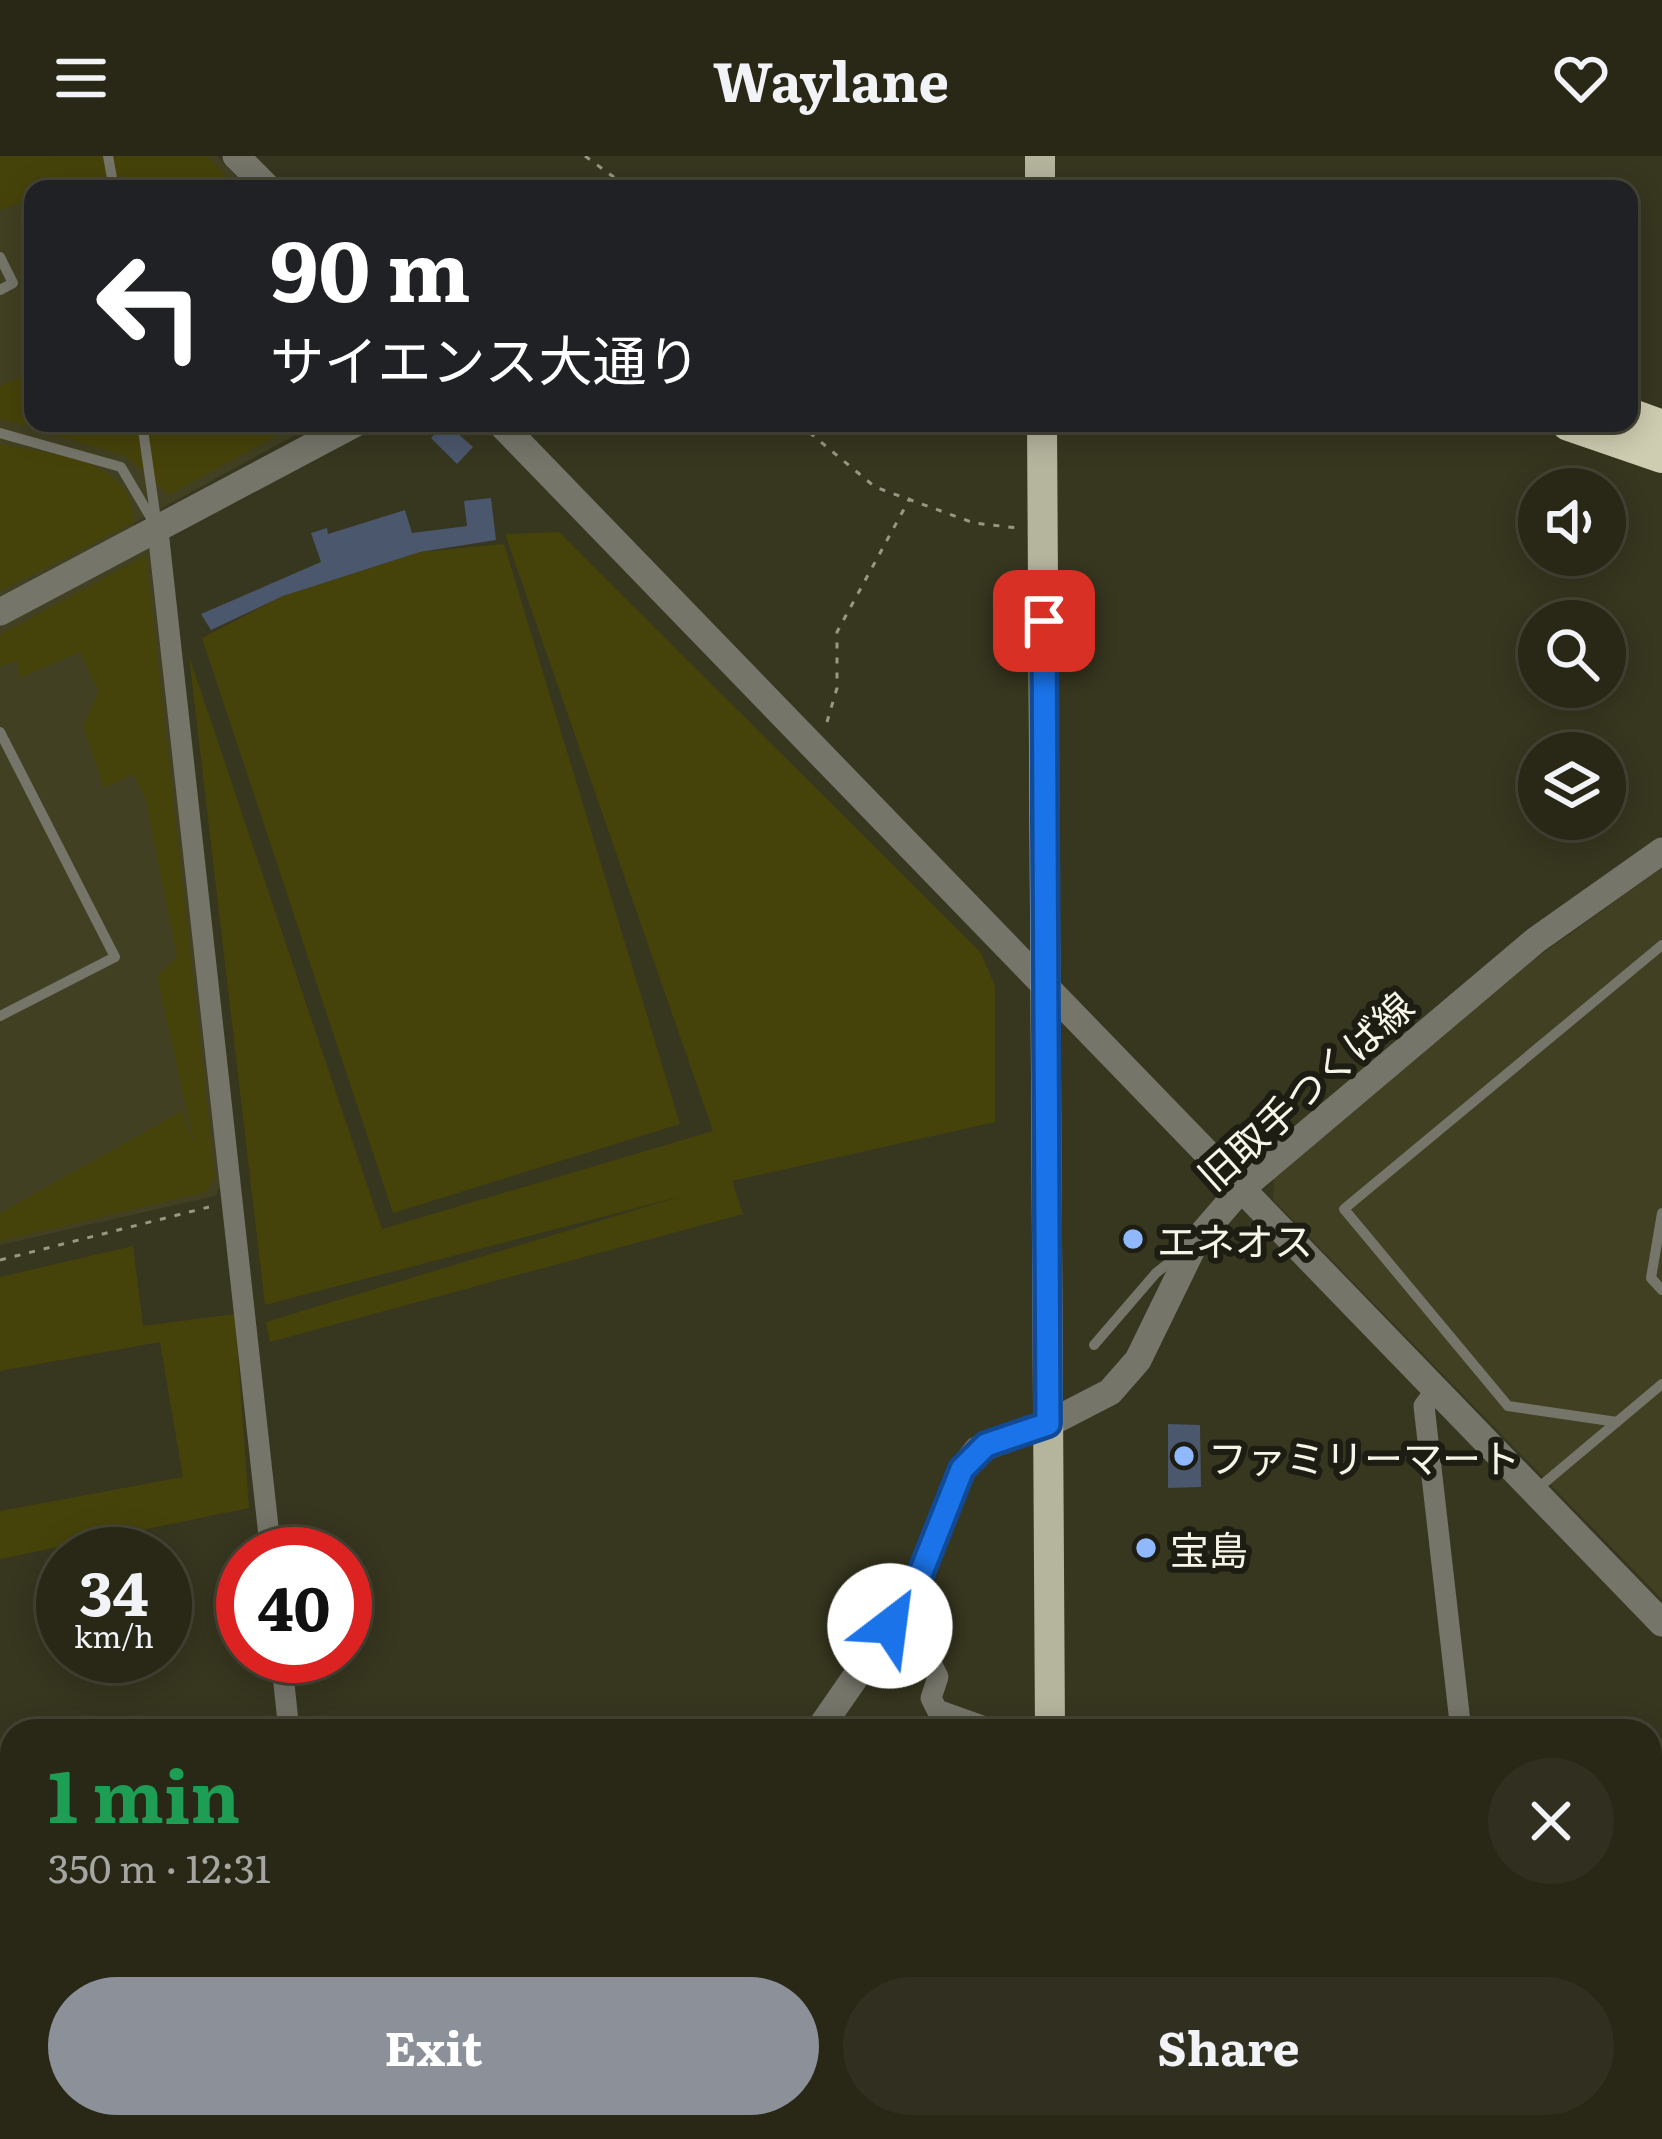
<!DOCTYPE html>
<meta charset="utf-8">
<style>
body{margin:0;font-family:Literata,"Noto Sans JP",serif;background:#313020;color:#f1f3f6;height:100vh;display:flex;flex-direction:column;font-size:45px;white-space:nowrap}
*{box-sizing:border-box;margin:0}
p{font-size:39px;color:#a5a6a1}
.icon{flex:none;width:66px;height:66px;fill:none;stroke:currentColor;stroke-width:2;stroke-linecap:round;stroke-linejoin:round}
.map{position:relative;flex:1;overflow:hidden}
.side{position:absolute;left:0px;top:1563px;width:1662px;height:420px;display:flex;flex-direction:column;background:#292817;border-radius:36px 36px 0 0;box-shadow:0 6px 30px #0003,0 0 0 3px #454436}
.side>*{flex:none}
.top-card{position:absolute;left:24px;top:24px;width:1614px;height:252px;border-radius:24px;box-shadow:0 6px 30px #0003,0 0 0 3px #454436;background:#202124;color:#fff;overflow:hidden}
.fabs{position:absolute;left:1518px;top:312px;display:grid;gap:24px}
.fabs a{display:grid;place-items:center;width:108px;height:108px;border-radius:50%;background:#292817;box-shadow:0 6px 30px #0003,0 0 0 3px #454436;font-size:60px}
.speed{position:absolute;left:36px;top:1371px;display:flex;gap:24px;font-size:60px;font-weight:700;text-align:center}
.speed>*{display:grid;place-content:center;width:156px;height:156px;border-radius:50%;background:#292817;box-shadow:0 6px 30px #0003,0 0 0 3px #454436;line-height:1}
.speed small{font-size:30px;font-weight:400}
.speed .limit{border:18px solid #d22;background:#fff;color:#111}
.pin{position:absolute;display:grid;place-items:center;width:102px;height:102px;color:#fff;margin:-51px;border-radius:24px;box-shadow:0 6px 18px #0006}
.me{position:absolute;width:132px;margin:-66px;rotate:30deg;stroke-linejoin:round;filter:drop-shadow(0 0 9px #0008)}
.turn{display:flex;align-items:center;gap:42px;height:252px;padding:0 48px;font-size:54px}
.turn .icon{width:156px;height:156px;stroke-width:2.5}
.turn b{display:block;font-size:84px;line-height:102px}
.round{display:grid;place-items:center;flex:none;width:126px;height:126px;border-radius:63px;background:#313020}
.overview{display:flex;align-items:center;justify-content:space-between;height:204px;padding:0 48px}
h1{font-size:72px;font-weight:700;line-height:90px;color:#1e9e55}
.cta{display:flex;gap:24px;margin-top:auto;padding:24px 48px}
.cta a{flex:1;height:138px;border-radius:72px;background:#8c9099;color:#fff;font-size:48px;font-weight:700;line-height:138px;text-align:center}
.cta a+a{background:#313020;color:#f1f3f6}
header{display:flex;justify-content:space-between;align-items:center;height:156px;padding:0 48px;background:#292817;font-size:54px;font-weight:700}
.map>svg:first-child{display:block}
.built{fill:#424022}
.green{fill:#46430a}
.building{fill:#4b576c}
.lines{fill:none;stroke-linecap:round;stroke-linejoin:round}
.path{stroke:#989785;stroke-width:3;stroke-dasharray:6 9;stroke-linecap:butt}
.service{stroke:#75756a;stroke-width:10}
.minor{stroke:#75756a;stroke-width:21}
.tertiary{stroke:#75756a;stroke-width:27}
.primary{stroke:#b5b49d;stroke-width:30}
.motorway{stroke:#cecdb1;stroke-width:36}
.route-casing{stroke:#114b97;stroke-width:30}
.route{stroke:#1a73e8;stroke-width:21}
.poi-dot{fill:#8fb8fd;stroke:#1d1d13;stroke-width:4.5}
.labels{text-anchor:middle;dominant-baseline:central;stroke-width:12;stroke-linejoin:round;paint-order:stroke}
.street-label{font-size:39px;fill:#f6f5e7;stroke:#1d1d13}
.poi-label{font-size:39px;fill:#f6f5e7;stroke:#1d1d13;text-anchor:start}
</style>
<header><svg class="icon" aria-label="menu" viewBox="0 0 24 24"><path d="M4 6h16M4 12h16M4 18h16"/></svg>Waylane<svg class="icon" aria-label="heart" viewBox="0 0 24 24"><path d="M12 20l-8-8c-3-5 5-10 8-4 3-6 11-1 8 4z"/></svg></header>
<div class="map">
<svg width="1662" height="1983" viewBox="0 0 1662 1983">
<rect width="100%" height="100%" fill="#37361f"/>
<g class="built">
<polygon points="0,0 217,0 248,33 33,33 33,267 317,267 133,368 155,401 223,1026 215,1040 0,1089"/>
<polygon points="1662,712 1662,1443 1273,1044 1274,1023 1507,823"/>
</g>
<g class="green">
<polygon points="0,0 207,0 238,33 33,33 33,51 28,44 0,54"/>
<polygon points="33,216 33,267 299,267 169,339 126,300 0,263 0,230"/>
<path d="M0,288C46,298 138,302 133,367L0,435Z"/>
<polygon points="559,376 981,797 995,830 995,966 732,1025 743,1058 270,1186 266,1166 682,1040 265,1149 189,500 382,1073 713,975 505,378"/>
<polygon points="504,388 680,968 393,1057 202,482 283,440 420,396"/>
<polygon points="146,399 215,1021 206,1036 0,1085 0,1057 182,955 195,991 157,820 177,801 146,645 134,618 104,632 83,569 99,536 80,496 19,522 18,504 0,511 0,479"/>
<polygon points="133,1090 143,1170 235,1158 249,1352 0,1403 0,1355 183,1321 160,1186 0,1215 0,1121"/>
<polygon points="12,1752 12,1882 0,1886 0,1757"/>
</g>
<g class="building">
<polygon points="446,267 473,291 457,308 431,282"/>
<polygon points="491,342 496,384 420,396 283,440 211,474 201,458 321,406 311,377 327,372 328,378 405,354 412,377 467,370 464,345"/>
<polygon points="1168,1268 1200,1269 1201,1331 1168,1332"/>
</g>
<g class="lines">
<g class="path">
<polyline points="585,0 630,33"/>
<polyline points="798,267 875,331 974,367 1018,372"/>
<polyline points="827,566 837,532 837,476 910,342"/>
<polyline points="0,1104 209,1051"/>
</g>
<g class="service">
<polyline points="108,0 114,33"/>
<polyline points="0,101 13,127 0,134"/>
<polyline points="142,267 156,364"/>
<polyline points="0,277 121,311 157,372"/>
<polyline points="0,576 115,801 0,860"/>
<polyline points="1662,1057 1651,1122 1662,1134"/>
<polyline points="1094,1189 1156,1117 1179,1099"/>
<polyline points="1617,1266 1508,1250 1344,1053 1662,789"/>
<polyline points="1537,1333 1662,1228"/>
<polyline points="1650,1834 1662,1867"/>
</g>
<g class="minor">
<polyline points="158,375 271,1398"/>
<polyline points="1436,1234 1424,1250 1461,1575"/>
<polyline points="890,1470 931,1507 938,1521 931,1542 937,1554 996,1575"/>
<polyline points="281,1500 289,1575"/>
<polyline points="312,1971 313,1983"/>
<polyline points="1540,1971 1546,1983"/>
<polyline points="166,1983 180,1971"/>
</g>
<g class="tertiary">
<polyline points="236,0 269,33"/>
<polyline points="500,267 1662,1467"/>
<polyline points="0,456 356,267"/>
<polyline points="818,1575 911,1441 962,1313 977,1294 1048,1268 1110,1236 1138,1204 1196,1085 1241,1033 1536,784 1662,695"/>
<polyline points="543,1983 550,1971"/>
</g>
<g class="primary">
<polyline points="1040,0 1040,33"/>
<polyline points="1042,267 1050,1575"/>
<polyline points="1051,1983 1051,1971"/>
</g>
<g class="motorway">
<polyline points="1629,260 1662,272"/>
<polyline points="1569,267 1662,299"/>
</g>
</g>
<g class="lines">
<defs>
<polyline id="route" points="890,1470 911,1442 962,1313 986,1289 1048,1268 1044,465"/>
</defs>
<use href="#route" class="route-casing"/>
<use href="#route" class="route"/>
</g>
<g class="poi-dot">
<circle cx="1133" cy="1083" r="12"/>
<circle cx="1184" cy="1300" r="12"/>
<circle cx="1146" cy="1392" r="12"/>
</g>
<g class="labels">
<g class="street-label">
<text transform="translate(1304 933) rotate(-42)">旧取手つくば線</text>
</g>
<g class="poi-label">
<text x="1157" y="1083">エネオス</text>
<text x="1208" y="1300">ファミリーマート</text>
<text x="1170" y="1392">宝島</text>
</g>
</g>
</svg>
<div class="fabs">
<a><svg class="icon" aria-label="sound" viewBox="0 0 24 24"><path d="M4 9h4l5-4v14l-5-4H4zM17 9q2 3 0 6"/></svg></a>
<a><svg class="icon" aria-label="search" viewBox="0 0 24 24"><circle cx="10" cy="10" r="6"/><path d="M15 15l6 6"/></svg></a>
<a><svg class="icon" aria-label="layers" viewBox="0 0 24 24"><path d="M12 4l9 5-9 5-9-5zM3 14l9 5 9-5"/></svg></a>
</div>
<div class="speed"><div>34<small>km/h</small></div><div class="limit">40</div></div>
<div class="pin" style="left:1044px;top:465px;background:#d93025"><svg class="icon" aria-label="arrive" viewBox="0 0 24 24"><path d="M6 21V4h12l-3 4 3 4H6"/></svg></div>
<svg class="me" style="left:890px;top:1470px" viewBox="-20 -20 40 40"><circle r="19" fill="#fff"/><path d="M0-13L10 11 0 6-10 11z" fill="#1a73e8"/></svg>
<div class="top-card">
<div class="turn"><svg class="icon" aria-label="left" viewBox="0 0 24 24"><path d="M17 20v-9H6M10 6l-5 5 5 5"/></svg><div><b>90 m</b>サイエンス大通り</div></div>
</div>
<section class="side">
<div class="overview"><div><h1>1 min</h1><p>350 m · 12:31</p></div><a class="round"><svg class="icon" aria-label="close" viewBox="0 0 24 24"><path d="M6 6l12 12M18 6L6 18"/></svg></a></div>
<div class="cta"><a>Exit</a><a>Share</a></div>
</section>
</div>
